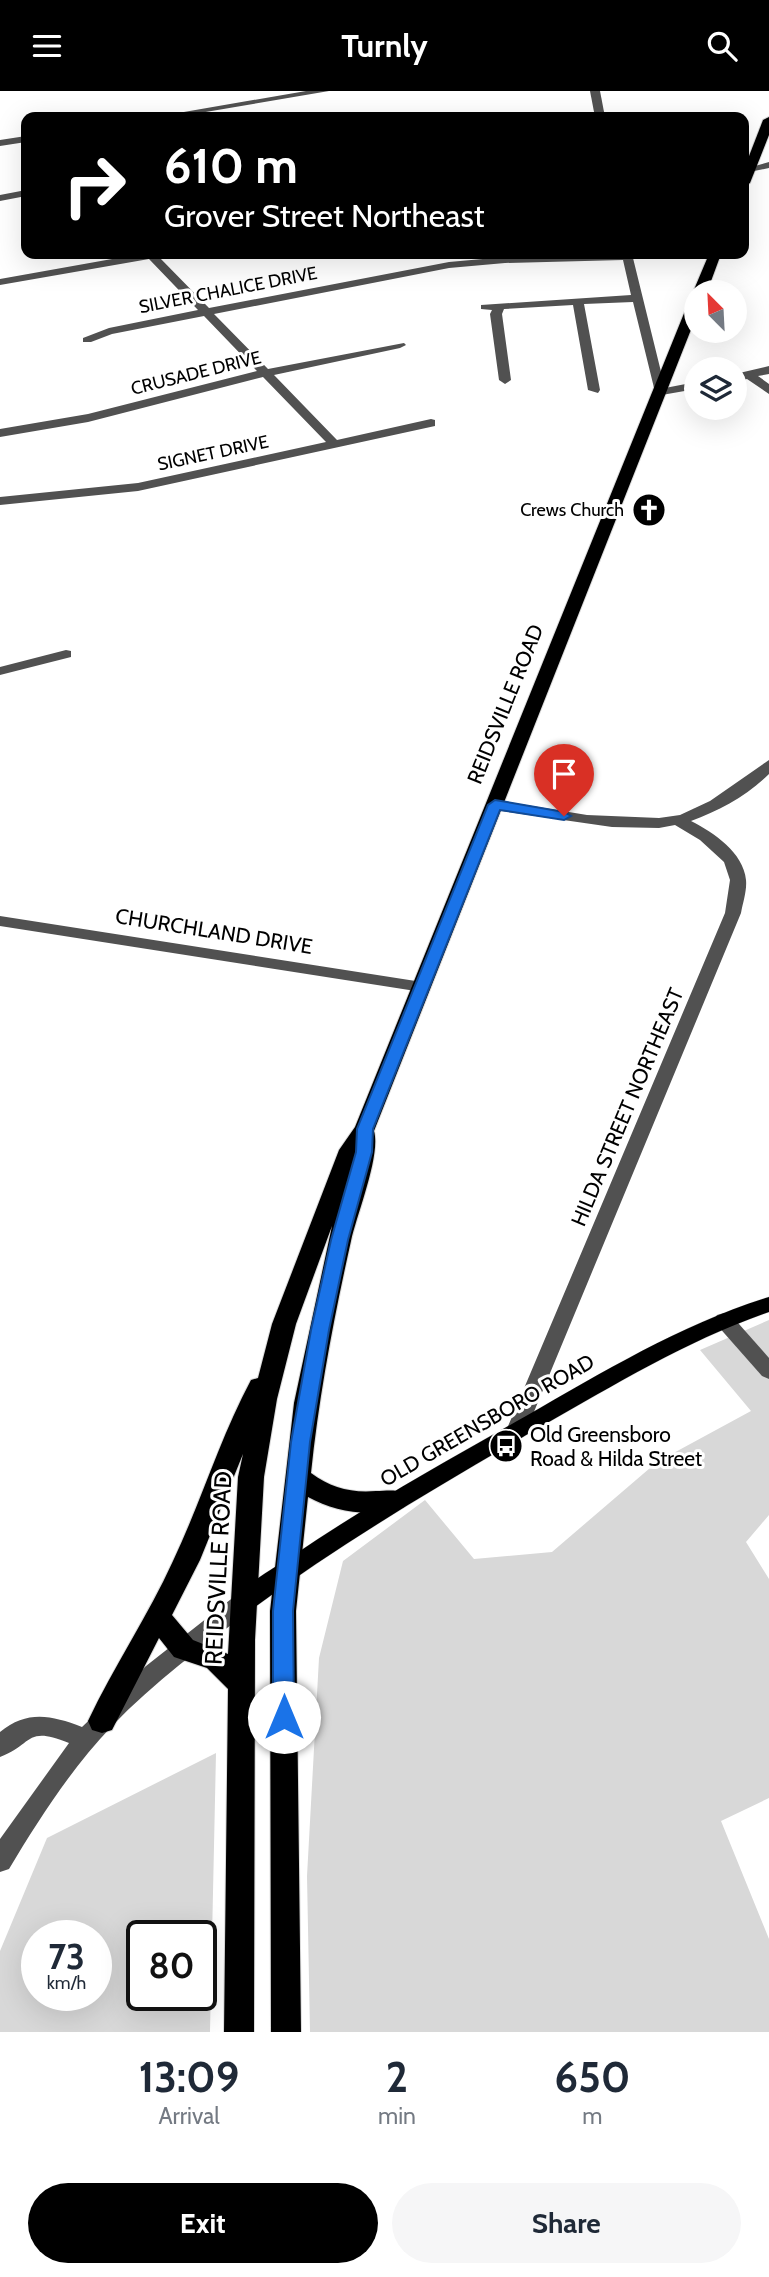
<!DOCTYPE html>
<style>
body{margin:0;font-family:Cabin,sans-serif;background:#f6f6f7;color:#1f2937;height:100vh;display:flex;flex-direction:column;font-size:26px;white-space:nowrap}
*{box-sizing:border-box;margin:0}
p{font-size:23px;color:#747a83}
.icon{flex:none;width:38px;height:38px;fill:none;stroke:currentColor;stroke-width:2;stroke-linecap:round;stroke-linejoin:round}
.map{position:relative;height:1941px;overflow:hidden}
.panel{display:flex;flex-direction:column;background:#fff;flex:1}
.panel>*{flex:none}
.top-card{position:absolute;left:21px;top:21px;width:728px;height:147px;border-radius:14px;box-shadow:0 7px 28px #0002;background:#000;color:#fff;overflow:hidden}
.needle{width:46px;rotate:336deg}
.fabs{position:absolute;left:684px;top:189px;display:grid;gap:14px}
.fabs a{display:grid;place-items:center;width:63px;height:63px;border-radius:50%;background:#fff;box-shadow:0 7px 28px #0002;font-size:35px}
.speed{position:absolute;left:21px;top:1829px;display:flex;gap:14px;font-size:35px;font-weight:700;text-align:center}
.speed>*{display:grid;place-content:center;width:91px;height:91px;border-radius:50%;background:#fff;box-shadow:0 7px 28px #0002;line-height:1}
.speed small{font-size:18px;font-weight:400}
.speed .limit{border:4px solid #111;border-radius:10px;background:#fff;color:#111}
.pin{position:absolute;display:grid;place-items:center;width:60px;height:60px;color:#fff;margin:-72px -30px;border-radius:50% 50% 50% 0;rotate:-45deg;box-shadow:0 0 7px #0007}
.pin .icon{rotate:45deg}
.me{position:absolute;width:77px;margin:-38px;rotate:0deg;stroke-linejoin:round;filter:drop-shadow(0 0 5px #0008)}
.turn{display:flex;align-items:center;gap:24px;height:147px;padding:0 28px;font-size:32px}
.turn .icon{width:91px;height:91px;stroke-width:2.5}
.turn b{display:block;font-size:49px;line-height:60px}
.eta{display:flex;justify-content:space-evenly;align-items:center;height:119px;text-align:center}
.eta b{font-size:42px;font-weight:700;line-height:49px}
.action{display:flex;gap:14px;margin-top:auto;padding:14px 28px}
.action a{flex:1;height:80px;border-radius:42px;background:#000;color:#fff;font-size:28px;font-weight:700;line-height:80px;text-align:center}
.action a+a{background:#f6f6f7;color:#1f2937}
header{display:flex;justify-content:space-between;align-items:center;height:91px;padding:0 28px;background:#000;color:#fff;font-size:32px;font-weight:700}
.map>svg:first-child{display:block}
.green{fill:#d8d8d8;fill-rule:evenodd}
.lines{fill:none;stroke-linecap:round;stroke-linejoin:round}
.major-casing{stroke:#dbdbdb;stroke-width:1}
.highway-casing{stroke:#dbdbdb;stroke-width:2}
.minor{fill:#515151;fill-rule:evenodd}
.major{fill:#000;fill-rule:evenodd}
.highway{fill:#000;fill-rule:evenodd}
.route{fill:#1a73e8;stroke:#114b97;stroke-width:2}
.labels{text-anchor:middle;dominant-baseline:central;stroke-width:6;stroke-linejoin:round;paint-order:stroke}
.far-street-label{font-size:18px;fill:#000;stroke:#fff}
.far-poi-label{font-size:18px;fill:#000;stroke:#fff;text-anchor:end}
.street-label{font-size:21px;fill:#000;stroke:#fff}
.poi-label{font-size:21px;fill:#000;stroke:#fff;text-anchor:start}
.near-street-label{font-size:24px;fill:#000;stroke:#fff}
</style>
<header><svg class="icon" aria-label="menu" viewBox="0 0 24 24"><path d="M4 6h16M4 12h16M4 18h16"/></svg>Turnly<svg class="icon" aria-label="search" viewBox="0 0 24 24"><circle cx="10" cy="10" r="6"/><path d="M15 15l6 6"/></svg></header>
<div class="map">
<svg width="769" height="1941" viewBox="0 0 769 1941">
<rect width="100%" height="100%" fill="#fff"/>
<g class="green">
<polygon points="769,1229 769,1424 746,1451 769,1488 769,1707 721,1730 769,1848 769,1941 310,1941 307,1785 319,1567 343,1470 425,1409 474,1468 552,1461 657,1371 751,1320 700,1259"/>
<path d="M216,1662L210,1941H0V1860L47,1747ZM37,1844H96V1904H37ZM142,1844H201V1904H142Z"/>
</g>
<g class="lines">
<defs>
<path id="major" d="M769,1206V1221C688,1249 616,1293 542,1335C442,1393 344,1450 251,1519L243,1521L235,1519L232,1512C240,1495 278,1475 294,1464C369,1413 448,1369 526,1325C605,1280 682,1233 769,1206Z"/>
<g id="highway">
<polygon points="769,26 769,44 750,92 744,96 744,78 763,29"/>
<polygon points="709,163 721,163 707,201 696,201 695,204 693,201"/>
<path d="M696,206V226L374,1040C381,1064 357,1123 351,1150C334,1226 319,1304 311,1382C331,1397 351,1402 376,1400C386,1400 394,1398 404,1402L408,1409L404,1416C373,1427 337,1422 308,1406L296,1520L301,1941H271L270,1520L294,1312L332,1135L296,1233L277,1308L264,1386L255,1549L254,1941H224L228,1598L207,1577L174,1566L159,1547L112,1639L102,1642L92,1639L88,1630C114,1575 148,1525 173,1470C201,1411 220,1347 251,1289L258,1287L272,1233L339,1059L355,1036L689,210ZM243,1363L238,1386L228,1563L193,1549L172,1524L200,1469Z"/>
</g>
</defs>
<use href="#major" class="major-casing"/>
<use href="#highway" class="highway-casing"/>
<g class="minor">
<polygon points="306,0 329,0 176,26 155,26"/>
<polygon points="590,0 600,0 605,26 595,26"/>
<polygon points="26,45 26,51 0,55 0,49"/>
<polygon points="769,71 769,77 749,81 744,78"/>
<polygon points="26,99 26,105 0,110 0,104"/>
<polygon points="140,163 162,163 159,166 209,217 449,171 505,166 632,163 665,297 696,291 696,298 656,305 633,211 584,213 600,299 598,302 588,299 573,214 504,218 502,223 511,289 505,293 499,289 490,223 492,219 481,218 481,214 631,204 623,169 505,172 449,177 214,223 268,278 404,252 406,254 400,257 274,284 337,349 431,328 435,329 435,335 138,400 0,414 0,406 138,392 326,351 263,286 88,331 0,346 0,338 88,323 257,280 204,225 112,243 91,251 83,251 83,247 109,237 198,219 149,168 0,194 0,188"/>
<polygon points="769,275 769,283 758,285 769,293 769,303 747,288 735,291 735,283"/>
<polygon points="66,559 71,560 71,566 0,584 0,576"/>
<path d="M769,669V683C748,704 719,720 691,730C714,742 743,761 746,789C747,800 743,811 741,822L526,1340L523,1346L516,1348L509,1346L506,1340L725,822L730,789L724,771L700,749L675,734L659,737L612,736L495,719L487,714L495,709L587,724L659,727L680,724L710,710Z"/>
<polygon points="0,825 422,891 430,896 422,901 0,835"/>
<polygon points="724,1222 731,1224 769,1267 769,1288 762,1285 717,1234 714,1229 717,1224"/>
<path d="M243,1503L251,1505L254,1512L251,1519C203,1555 154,1591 112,1635C71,1678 39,1728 9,1778L0,1781V1748L69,1652C25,1634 33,1654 0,1666V1641C27,1619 51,1624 82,1636L146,1575L235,1505Z"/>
</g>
<use href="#major" class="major"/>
<use href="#highway" class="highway"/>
</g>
<polygon class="route" points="495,709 564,721 571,725 564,729 500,719 373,1038 372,1061 348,1149 329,1239 310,1351 293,1520 294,1626 291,1632 284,1635 276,1632 273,1626 273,1520 291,1351 311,1239 331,1149 356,1061 357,1038 488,714"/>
<defs>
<symbol id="church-disc" viewBox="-11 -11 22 22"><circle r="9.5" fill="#000" stroke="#fff"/><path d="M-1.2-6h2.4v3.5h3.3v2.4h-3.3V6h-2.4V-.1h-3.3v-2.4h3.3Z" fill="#fff"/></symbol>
<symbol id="bus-disc" viewBox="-11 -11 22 22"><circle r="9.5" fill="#000" stroke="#fff"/><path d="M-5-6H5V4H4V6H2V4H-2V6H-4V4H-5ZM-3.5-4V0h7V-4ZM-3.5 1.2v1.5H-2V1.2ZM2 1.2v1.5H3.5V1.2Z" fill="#fff"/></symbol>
</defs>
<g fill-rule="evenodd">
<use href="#church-disc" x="630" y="400" width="38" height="38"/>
<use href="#bus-disc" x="487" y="1336" width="38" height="38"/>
</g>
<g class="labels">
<g class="far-street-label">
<text transform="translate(228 199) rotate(-11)">SILVER CHALICE DRIVE</text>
<text transform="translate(196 282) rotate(-14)">CRUSADE DRIVE</text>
<text transform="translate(213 362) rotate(-12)">SIGNET DRIVE</text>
</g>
<g class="far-poi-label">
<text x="624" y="419">Crews Church</text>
</g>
<g class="street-label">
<text transform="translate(505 613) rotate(-68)">REIDSVILLE ROAD</text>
<text transform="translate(214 840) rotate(9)">CHURCHLAND DRIVE</text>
<text transform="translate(627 1016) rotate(-67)">HILDA STREET NORTHEAST</text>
<text transform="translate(487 1329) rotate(-30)">OLD GREENSBORO ROAD</text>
</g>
<g class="poi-label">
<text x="530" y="1343">Old Greensboro<tspan x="530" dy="24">Road &amp; Hilda Street</tspan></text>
</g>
<g class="near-street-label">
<text transform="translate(218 1477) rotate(-87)">REIDSVILLE ROAD</text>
</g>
</g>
</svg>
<div class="fabs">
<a><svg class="needle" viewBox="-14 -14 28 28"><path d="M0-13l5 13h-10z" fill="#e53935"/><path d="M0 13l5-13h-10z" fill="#747a83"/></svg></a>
<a><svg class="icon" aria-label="layers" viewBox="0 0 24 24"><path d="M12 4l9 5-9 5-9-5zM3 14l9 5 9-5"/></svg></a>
</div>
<div class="speed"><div>73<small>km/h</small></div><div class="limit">80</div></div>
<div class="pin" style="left:564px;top:725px;background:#d93025"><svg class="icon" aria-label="arrive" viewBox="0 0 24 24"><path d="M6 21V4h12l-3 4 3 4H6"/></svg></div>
<svg class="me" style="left:284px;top:1626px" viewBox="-20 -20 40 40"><circle r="19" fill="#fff"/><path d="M0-13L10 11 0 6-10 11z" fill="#1a73e8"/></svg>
<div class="top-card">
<div class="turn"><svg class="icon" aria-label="right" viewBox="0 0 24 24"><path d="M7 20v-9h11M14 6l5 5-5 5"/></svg><div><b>610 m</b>Grover Street Northeast</div></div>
</div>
</div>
<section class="panel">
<div class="eta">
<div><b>13:09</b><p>Arrival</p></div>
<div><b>2</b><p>min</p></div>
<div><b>650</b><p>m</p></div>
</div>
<div class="action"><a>Exit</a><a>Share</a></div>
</section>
